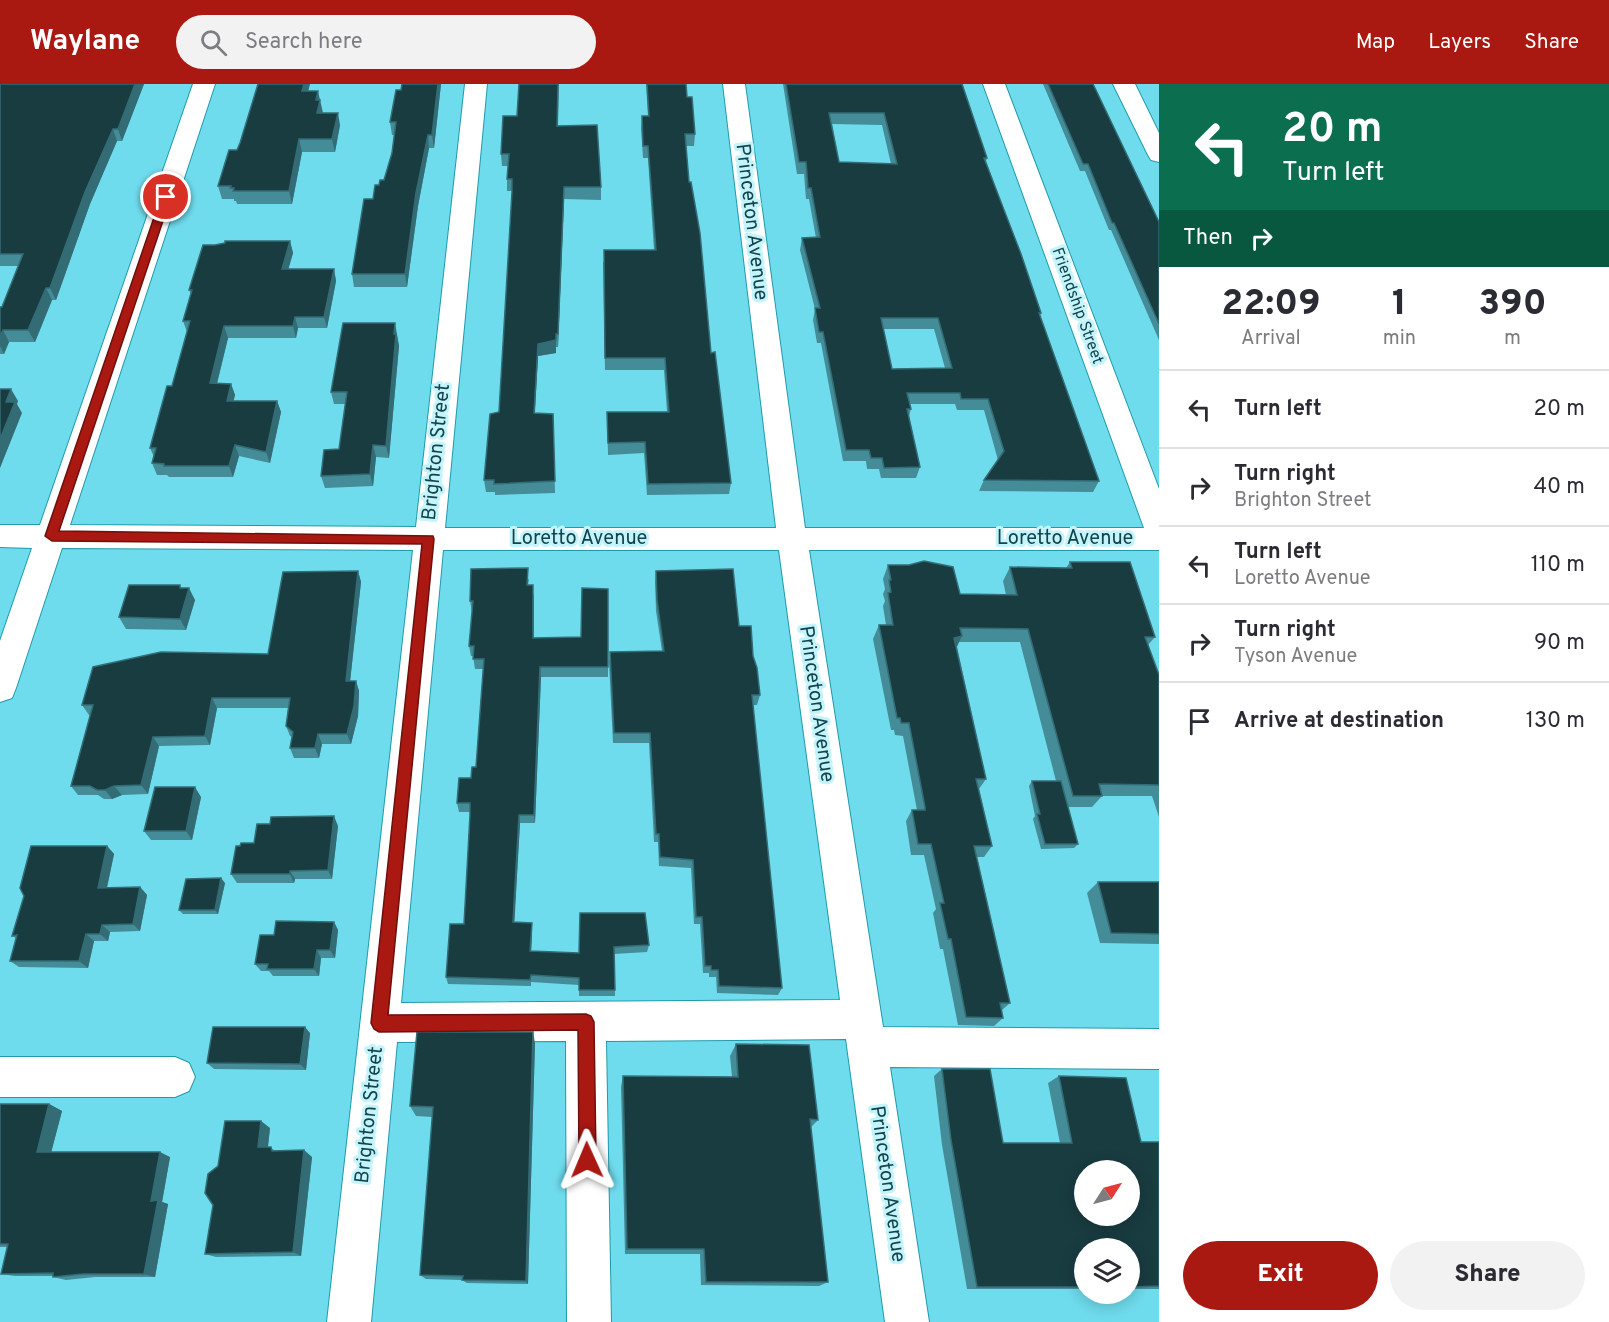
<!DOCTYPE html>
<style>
body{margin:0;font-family:Overpass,sans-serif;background:#f2f2f3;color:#2b2b33;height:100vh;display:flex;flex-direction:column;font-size:22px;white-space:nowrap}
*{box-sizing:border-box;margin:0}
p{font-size:20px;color:#7c7c81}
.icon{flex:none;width:33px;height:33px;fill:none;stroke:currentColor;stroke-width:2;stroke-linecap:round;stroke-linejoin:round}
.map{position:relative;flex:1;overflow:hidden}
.sheet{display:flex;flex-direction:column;background:#fff;width:450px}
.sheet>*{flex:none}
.hud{background:#0b6e4f;color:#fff;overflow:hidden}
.needle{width:39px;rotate:54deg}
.controls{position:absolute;left:1074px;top:1076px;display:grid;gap:12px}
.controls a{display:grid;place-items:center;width:66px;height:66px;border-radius:50%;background:#fff;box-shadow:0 3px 15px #0003;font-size:30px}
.pin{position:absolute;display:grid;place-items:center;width:51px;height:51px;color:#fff;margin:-26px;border:3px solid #fff;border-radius:50%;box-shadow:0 2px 6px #0007}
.me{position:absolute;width:66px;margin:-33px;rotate:359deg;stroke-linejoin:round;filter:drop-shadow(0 0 4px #0008)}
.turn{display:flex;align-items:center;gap:21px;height:126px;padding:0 24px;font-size:27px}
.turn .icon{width:78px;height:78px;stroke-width:2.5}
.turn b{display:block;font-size:42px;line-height:51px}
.then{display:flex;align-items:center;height:57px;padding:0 24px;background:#0003;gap:12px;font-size:22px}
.eta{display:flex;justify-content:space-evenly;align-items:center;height:102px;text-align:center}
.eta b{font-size:36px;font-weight:800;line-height:42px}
.button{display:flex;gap:12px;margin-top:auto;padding:12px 24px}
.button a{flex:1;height:69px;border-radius:36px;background:#aa1812;color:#fff;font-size:24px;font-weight:800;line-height:69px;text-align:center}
.button a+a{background:#f2f2f3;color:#2b2b33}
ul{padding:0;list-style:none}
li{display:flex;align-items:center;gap:18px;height:78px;padding:0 24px;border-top:2px solid #e1e1e2}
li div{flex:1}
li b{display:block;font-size:22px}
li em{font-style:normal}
header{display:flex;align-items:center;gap:36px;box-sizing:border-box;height:84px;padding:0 30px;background:#aa1812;color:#fff}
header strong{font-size:28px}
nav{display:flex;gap:33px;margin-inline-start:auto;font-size:21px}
.search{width:420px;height:54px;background:#f2f2f3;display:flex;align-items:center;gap:15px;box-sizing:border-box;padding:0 21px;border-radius:33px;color:#7c7c81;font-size:22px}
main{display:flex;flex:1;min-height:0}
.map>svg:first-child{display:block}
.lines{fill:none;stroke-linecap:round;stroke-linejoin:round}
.minor-casing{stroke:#1f9bab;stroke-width:2}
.minor{fill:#fff;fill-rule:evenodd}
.wall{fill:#448c97;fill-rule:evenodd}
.shaded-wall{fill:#336c75}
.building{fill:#193c41;stroke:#336c75;stroke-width:1.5;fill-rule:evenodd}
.route{fill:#aa1812;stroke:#6e100c;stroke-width:1.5}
.labels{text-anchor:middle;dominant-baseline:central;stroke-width:6;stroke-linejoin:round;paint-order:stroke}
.far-street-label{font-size:16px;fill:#14444b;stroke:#c3f4fc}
.street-label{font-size:20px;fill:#14444b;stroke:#c3f4fc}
</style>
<header>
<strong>Waylane</strong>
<div class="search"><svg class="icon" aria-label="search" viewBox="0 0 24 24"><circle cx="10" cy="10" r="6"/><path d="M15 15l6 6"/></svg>Search here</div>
<nav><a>Map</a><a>Layers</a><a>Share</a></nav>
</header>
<main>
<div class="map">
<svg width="1159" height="1238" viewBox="0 0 1159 1238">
<rect width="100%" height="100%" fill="#6fdced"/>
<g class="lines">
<defs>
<g id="minor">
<path d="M193,0H215L70,441L416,443L465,0H487L445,444H776L723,0H745L805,444H1144L983,0H1005L1159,405V466H809L883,943L1159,945V985L890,983L929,1238H885L846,955L606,957L611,1238H567L566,957L397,958L371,1238H327L413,466L62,464L16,604L12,614L0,618V557L32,464L0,463V441H40ZM443,466H779L840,916L401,919Z"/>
<polygon points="1113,0 1135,0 1159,49 1159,78 1151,76 1148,71"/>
<polygon points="0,973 175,973 189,979 195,993 189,1007 175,1013 0,1013"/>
</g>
</defs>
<use href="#minor" class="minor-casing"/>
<use href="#minor" class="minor"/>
</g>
<g class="wall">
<polygon points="0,0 144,0 122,57 117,57 90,120 56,216 52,216 35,258 9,258 4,270 0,270 0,223 2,223 18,182 0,182"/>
<polygon points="441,0 434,64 429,64 418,122 407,203 354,203 352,190 373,115 379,101 384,96 392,69 394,51 392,51 390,38 401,6"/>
<polygon points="559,0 558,42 601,103 601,116 564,115 558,263 556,263 556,269 538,272 535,329 553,330 555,409 495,411 495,408 486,408 484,396 499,328 512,107 507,107 507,95 508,82 502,82 501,70 517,32"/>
<polygon points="646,0 686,0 687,13 695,50 694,62 686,62 689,98 711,269 731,399 729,410 647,411 644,369 608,371 607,328 667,328 664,286 605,286 603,178 654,166 648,74 643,74 641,44 642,32 648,32"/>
<path d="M783,0H962L987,74L986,77L1041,229L1040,232L1099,397L1093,408L979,407L984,396L998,376L984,326H957L955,320H910L911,325L909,332L920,383L916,394H881L879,385H867L866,377H843L821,259H817L813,236L815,225L800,166L802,154H816L809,115H806L804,90H797ZM832,40L882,41L891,80L839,78ZM883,245H934L945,284L892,285Z"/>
<polygon points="1043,0 1093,0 1159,138 1159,256 1111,146 1109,146 1085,87 1080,87"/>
<polygon points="308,7 322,29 340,41 335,68 302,68 292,120 237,120 236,117 234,117 234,115 222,115 218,102 237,66"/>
<polygon points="290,157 293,169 288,185 334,185 336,197 327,244 298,244 296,254 228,254 217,300 231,300 235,311 233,317 277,317 281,328 270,379 239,372 233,393 169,393 167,391 157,391 152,379 154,373 150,364 172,302 187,248 183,237 191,210 189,206 215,161"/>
<polygon points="397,252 399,262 389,374 376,373 373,402 325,404 321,392 339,365 345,320 334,320 331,308"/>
<polygon points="1070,478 1155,553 1148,561 1159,591 1159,733 1152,712 1102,712 1092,723 1068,723 1078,760 1074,764 1041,765 1033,735 1035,732 1029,702 1032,697 1056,697 1020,558 959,558 957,563 986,695 979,705 992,762 984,773 977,773 1010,919 1002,926 1003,934 994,942 958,941 943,865 940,865 933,829 936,825 924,771 911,771 906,737 912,726 917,726 903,652 895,651 894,646 891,646 873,555 879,541 886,541 883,522 885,517 883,510 885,505 883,495 888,481 960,510 1006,511 1003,497 1010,483 1066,484"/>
<polygon points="358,487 361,498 350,597 356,597 359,607 358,632 351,660 322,660 319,674 294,674 290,664 292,653 290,652 286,642 288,624 217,624 210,661 159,662 148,710 122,711 112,715 104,715 98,711 78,711 71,702 90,631 89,631 82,621 268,570"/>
<polygon points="656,487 739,542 753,572 760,611 757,621 753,621 782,904 778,911 717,909 716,893 709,893 709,889 703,889 700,840 694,840 691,784 659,782 658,758 654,758 649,659 613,659 609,578 610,568 662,567 656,527 655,498"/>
<polygon points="529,495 528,501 534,511 534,554 608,583 608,593 541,593 535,739 520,739 514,838 532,839 532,846 531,867 579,869 580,829 649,861 647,868 614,870 615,912 579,912 579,901 531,898 531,902 448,900 446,893 464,840 470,728 459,728 457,719 471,694 476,683 483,585 475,585 473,572 471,572 469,562 472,528 470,517"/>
<polygon points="182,504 195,516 186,546 126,545 119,533"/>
<polygon points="201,713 192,756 151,756 144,747"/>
<polygon points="338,742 332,795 295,795 294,799 237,799 231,790 240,762"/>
<polygon points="107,762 114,770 107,804 140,803 147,811 140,847 110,848 108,857 94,857 88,884 19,883 10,877 16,854 12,852"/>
<polygon points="1098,798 1159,798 1159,860 1100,859 1087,809"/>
<polygon points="225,799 218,830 183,830 179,826"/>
<polygon points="334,838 338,846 335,874 321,874 319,892 273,892 269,887 261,887 255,880 274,851"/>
<polygon points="310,949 306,986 214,985 207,979"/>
<polygon points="535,959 528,1200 467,1199 462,1196 426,1195 420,1191 432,1033 416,1032 410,1022"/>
<polygon points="736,960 818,1036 811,1043 828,1198 819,1202 701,1201 700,1170 625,1170 621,1003 623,992 732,993 730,972"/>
<polygon points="942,985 1003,1059 1060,1059 1048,999 1059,992 1141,1058 1159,1058 1159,1205 1130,1205 1130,1164 1084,1164 1084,1205 967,1205 942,1061 934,992"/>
<polygon points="0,1020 49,1020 62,1027 51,1068 170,1073 162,1118 168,1120 155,1193 95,1193 66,1196 53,1193 53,1192 15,1192 1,1190 7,1163 0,1163"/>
<polygon points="270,1044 268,1063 276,1067 312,1073 301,1172 216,1173 205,1170 213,1121"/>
</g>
<g class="shaded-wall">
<polygon points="135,0 144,0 122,57 118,45"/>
<polygon points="304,0 310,0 305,20 302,7"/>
<polygon points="438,0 441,0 434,64 432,51"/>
<polygon points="318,7 323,29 317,29 316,16"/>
<polygon points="338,29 340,41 335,68 332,55"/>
<polygon points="113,45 117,57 90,120 56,216 50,204 85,108"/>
<polygon points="428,51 429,64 418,122 407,203 405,190 416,109"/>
<polygon points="299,55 302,68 292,120 289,107"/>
<polygon points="564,103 564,115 558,263 558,250"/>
<polygon points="290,157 293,169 285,197 282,185"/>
<polygon points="334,185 336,197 327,244 324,233"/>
<polygon points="46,204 52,216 35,258 28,246"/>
<polygon points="295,233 298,244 296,254 293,242"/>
<polygon points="395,239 399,262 389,374 386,362"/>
<polygon points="224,242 228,254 214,311 210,299"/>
<polygon points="3,246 9,258 4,270 0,262 0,253"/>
<polygon points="556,250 556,269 538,272 534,341 534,329 538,260"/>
<polygon points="231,300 235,311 231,328 227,317"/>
<polygon points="11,305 18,317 17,320 22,329 0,384 0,355 6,318"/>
<polygon points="277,317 281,328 270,379 266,368"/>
<polygon points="235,361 239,372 233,393 229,382"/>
<polygon points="373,361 376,373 373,402 370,390"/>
<polygon points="358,487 361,498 349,607 346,597"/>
<polygon points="189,504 195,516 186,546 180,535"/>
<polygon points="962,552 955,566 954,554"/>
<polygon points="540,583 541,593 535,739 534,731"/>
<polygon points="356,597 359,607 358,632 351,660 347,650"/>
<polygon points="212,614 217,624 210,661 205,652"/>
<polygon points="318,650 322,660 319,674 315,664"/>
<polygon points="153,653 159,662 148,710 141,701"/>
<polygon points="114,702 122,711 112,715 105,706"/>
<polygon points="195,703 201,713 192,756 186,747"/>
<polygon points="519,731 520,739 514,846 513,838"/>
<polygon points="334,732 338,742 332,795 328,786"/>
<polygon points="107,762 114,770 105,812 98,804"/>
<polygon points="290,787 295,795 294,799 290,790"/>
<polygon points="221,794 225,799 218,830 215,826"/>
<polygon points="140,803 147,811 140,847 133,840"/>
<polygon points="334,838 338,846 335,874 330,866"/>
<polygon points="532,839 532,846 531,874 530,867"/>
<polygon points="102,841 110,848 108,857 100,850"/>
<polygon points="86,850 94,857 88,884 79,877"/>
<polygon points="317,866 321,874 319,892 314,885"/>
<polygon points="305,943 310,949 306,986 300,980"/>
<polygon points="533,948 535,959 528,1200 526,1197"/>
<polygon points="49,1020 62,1027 50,1073 37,1068"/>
<polygon points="261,1037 270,1044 267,1070 258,1063"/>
<polygon points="304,1066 312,1073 301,1172 293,1168"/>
<polygon points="160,1068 170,1073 162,1118 168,1120 155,1193 144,1190 151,1117"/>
</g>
<g class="building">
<polygon points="0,0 135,0 118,45 113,45 85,108 50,204 46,204 28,246 3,246 0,253 0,223 2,223 23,170 0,170"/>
<polygon points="258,0 304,0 302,7 318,7 316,16 320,16 317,29 338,29 332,55 299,55 289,107 233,107 234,104 230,104 231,102 218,102 229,66 237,66 240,59"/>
<polygon points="402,0 438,0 432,51 428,51 416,109 405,190 352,190 364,115 373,115 375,101 379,101 380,96 384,96 392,69 396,38 390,38 396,6 401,6"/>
<polygon points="519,0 558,0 557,42 597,41 601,103 564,103 558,250 556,250 556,256 538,260 534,329 553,330 555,397 494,400 494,396 484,396 490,330 499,328 512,108 512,95 507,95 509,70 501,70 503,32 517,32"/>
<polygon points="647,0 686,0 687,13 692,13 695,50 685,50 689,98 691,98 700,149 711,269 715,268 731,399 648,400 645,358 608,359 607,328 669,328 665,274 605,274 604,166 656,166 648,62 643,62 642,32 649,32"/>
<path d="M786,0H962L987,74H984L1021,170L1041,229H1039L1099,397L984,396L1004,367L988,315H961L960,309H907L911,325H907L920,383L884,384L882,374H871L869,366H846L823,248H819L815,224H820L802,154L820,153L811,104H808L806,78H799ZM829,29H884L897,80L839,78ZM881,234H938L952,284L892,285Z"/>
<polygon points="1048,0 1093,0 1159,138 1159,240 1114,139 1112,139 1088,80 1083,80"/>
<polygon points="225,157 290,157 282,185 334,185 324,233 295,233 293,242 224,242 210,299 231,300 227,317 277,317 266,368 235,361 229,382 164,382 164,380 152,379 156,364 150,364 167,302 172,302 190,237 183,237 192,206 189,206 203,161 215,161 225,159"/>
<polygon points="343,239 395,239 394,250 396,250 386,362 373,361 370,390 321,392 324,366 339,365 347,308 331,308"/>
<polygon points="0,305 11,305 6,318 15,318 0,355"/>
<polygon points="924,477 953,483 960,510 1017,511 1010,483 1066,484 1072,484 1070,478 1130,478 1155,553 1145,553 1159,591 1159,701 1099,700 1102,712 1073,712 1028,545 960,544 962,552 954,554 986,695 976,695 992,762 974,762 1010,919 1000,919 1003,934 966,933 951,855 948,855 940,819 944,819 931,760 918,760 912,726 925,726 925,723 909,639 901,639 900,634 897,634 879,541 893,541 888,509 891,508 889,496 891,496 888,481 909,481"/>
<polygon points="528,484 527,501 533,501 533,554 581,553 582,504 608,505 608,583 540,583 534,731 519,731 513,838 532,839 530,867 579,869 580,829 645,829 649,861 614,863 615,906 579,906 579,894 531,891 530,896 446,893 450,840 464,840 470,731 470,719 457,719 459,694 471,694 472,683 476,683 484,575 473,575 474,562 469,562 473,517 470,517 471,485"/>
<polygon points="733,485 739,542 751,542 753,572 757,584 760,611 752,611 782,904 719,902 718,886 711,886 711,882 705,882 702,833 696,833 693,776 660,773 659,750 656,750 650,649 614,649 610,568 664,567 657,516 656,487"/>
<polygon points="358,487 346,597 356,597 354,622 347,650 318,650 315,664 290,664 293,648 286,642 290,614 212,614 205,652 153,653 141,701 114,702 105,706 97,706 90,702 71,702 93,621 82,621 93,583 161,568 268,570 283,488"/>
<polygon points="129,501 180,501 180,504 189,504 180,535 119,533"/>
<polygon points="1032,697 1061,697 1078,760 1045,760 1037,730 1040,730"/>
<polygon points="155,703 195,703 186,747 144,747"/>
<polygon points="334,732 328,786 290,787 290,790 231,790 236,762 240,762 241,759 254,759 257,740 270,740 271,733"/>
<polygon points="31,762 107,762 98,804 140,803 133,840 102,841 100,850 86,850 79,877 10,877 17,851 12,852 24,812 20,804"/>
<polygon points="221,794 215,826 179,826 186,795"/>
<polygon points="1098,798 1159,798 1159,850 1111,849"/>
<polygon points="276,837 334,838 330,866 317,866 314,885 267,885 268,880 255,880 260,851 274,851"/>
<polygon points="213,943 305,943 300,980 207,979"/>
<polygon points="417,948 533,948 526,1197 462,1196 463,1192 420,1191 433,1023 410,1022"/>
<polygon points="736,960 809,961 818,1036 810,1035 828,1198 706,1198 704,1165 627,1165 623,992 738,993"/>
<path d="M942,985H990L1003,1059H1072L1059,992L1126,994L1141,1058H1159V1202L1130,1203V1164H1084V1203H977L951,1056ZM1084,1086H1130V1131H1084Z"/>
<polygon points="0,1020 49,1020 37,1068 160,1068 151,1117 158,1116 144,1190 83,1190 53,1193 53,1189 1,1190 8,1160 0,1160"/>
<polygon points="225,1037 261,1037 258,1063 271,1063 272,1067 304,1066 293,1168 205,1170 213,1121 205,1109 208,1090 218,1082"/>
</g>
<polygon class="route" points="166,110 171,113 59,447 433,452 434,455 388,931 586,930 591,932 594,938 596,1076 594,1083 587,1085 581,1083 579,1076 578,946 379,948 374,945 371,939 422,460 52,457 45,452 161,113"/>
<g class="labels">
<g class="far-street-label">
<text transform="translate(1077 222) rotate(70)">Friendship Street</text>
</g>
<g class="street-label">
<text transform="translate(751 138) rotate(83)">Princeton Avenue</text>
<text transform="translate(437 368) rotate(-84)">Brighton Street</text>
<text x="579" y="455">Loretto Avenue</text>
<text x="1065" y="455">Loretto Avenue</text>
<text transform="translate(816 620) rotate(82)">Princeton Avenue</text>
<text transform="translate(370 1031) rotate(-84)">Brighton Street</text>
<text transform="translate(887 1100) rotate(82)">Princeton Avenue</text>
</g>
</g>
</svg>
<div class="controls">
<a><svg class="needle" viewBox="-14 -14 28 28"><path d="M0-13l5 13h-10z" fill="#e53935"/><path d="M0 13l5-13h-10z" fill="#7c7c81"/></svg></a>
<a><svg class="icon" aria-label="layers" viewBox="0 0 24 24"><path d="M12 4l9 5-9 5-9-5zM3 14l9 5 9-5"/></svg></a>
</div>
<div class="pin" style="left:166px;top:113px;background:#d93025"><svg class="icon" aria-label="arrive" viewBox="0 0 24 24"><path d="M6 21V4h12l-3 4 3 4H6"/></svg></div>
<svg class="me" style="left:587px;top:1076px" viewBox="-20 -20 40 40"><path d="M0-17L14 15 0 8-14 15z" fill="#aa1812" stroke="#fff" stroke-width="4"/></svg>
</div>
<section class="sheet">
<div class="hud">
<div class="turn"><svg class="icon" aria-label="left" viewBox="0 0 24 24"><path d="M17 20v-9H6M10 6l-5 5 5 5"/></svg><div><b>20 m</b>Turn left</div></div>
<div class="then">Then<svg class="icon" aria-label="right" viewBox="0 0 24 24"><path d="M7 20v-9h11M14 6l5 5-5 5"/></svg></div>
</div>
<div class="eta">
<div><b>22:09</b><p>Arrival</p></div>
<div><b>1</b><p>min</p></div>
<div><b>390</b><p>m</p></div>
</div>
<ul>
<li><svg class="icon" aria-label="left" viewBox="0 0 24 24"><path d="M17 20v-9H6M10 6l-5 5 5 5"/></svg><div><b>Turn left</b></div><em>20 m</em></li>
<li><svg class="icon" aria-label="right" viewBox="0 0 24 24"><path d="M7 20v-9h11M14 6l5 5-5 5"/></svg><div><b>Turn right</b><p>Brighton Street</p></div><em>40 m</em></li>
<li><svg class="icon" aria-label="left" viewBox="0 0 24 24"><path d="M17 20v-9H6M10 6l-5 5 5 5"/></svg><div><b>Turn left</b><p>Loretto Avenue</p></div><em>110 m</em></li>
<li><svg class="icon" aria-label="right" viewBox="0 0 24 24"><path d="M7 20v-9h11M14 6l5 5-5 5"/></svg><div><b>Turn right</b><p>Tyson Avenue</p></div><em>90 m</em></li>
<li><svg class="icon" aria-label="arrive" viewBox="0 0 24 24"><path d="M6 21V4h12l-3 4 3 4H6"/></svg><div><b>Arrive at destination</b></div><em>130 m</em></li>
</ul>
<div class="button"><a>Exit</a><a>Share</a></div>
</section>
</main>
